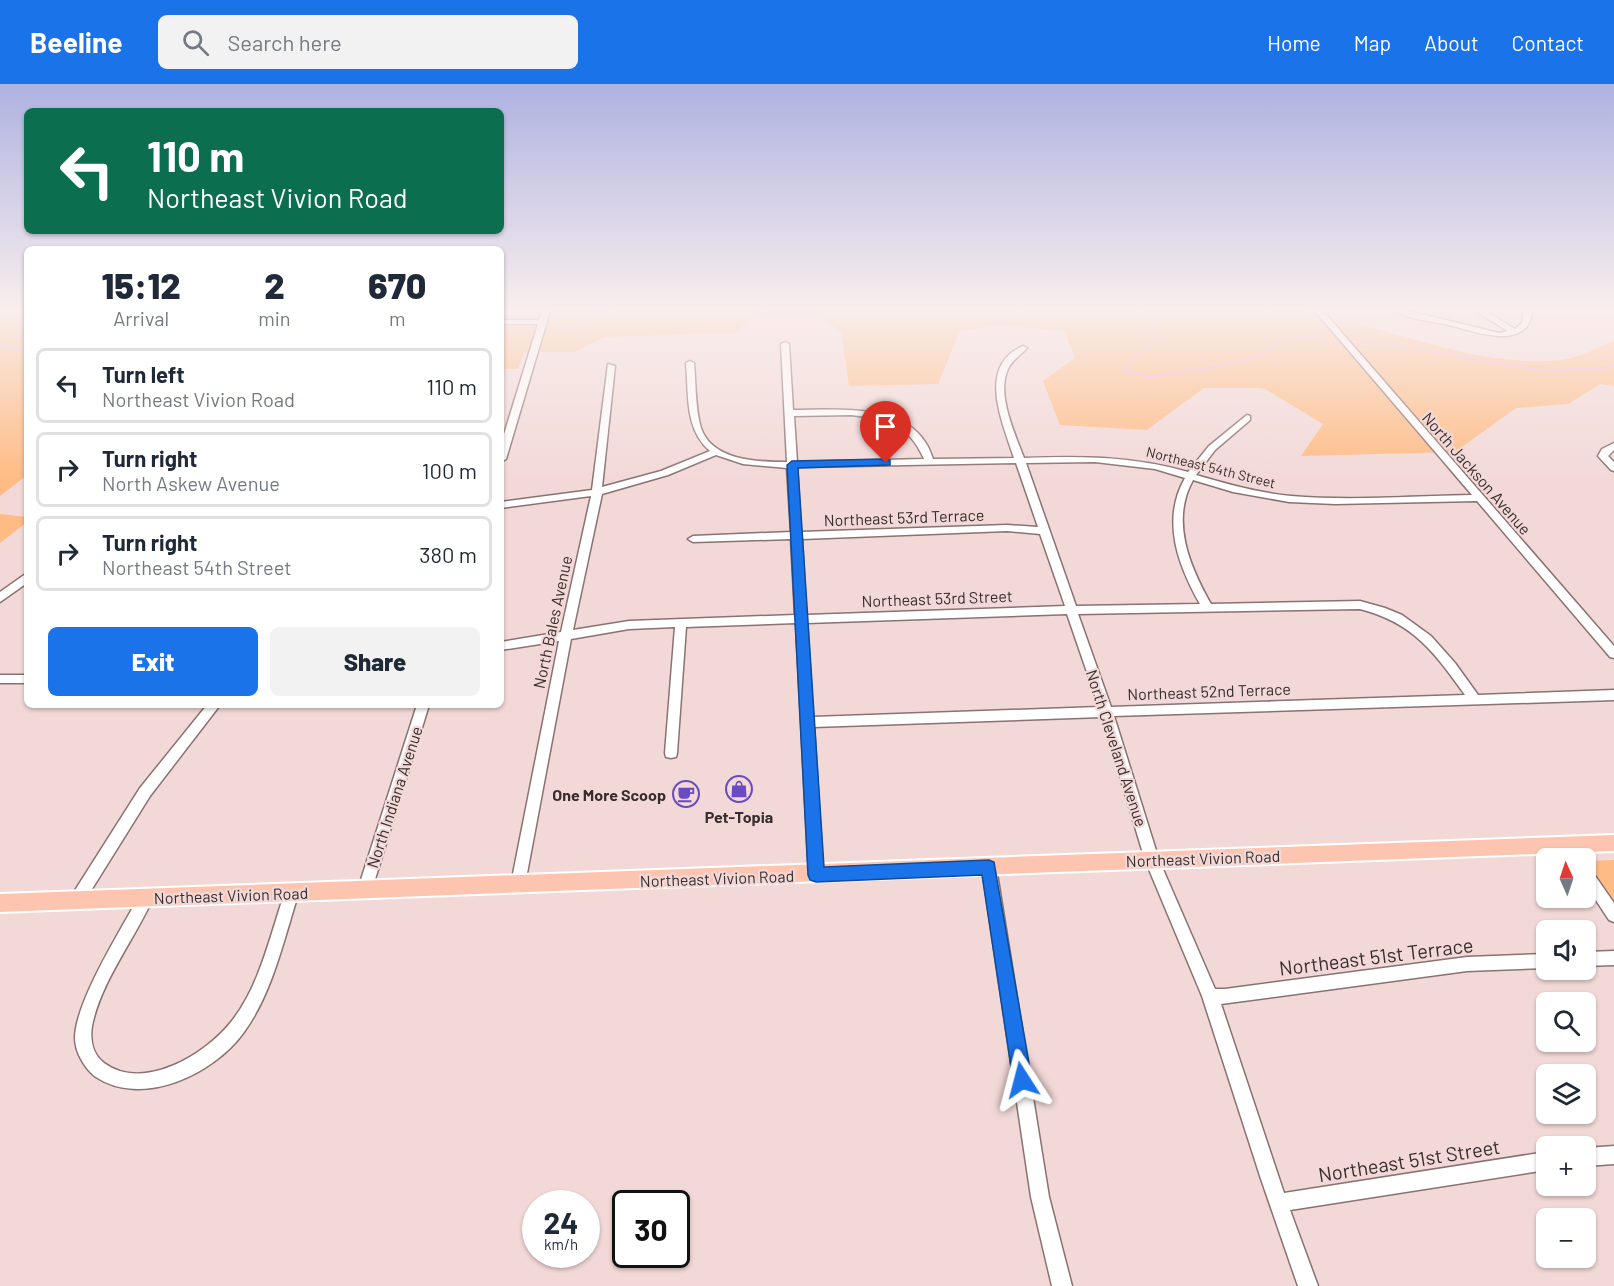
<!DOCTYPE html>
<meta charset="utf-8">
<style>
body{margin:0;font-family:Barlow,sans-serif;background:#f2f2f3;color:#1f2937;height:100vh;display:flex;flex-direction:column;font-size:22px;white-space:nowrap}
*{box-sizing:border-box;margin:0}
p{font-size:20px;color:#747a83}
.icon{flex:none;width:33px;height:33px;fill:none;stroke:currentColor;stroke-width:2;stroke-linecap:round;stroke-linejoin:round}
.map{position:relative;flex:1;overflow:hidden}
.side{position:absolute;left:24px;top:162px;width:480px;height:462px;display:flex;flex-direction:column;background:#fff;border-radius:9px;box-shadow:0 2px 4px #0004}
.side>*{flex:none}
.banner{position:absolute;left:24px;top:24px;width:480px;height:126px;border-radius:9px;box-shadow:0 2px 4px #0004;background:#0b6e4f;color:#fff;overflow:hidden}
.needle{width:39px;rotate:357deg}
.fabs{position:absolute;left:1536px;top:764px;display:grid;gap:12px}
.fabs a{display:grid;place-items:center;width:60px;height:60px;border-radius:9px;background:#fff;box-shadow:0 2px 4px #0004;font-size:30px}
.speed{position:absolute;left:522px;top:1106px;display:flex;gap:12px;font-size:30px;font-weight:700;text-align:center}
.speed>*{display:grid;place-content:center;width:78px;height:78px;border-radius:50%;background:#fff;box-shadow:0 2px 4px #0004;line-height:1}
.speed small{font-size:15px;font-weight:400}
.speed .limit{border:3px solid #111;border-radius:9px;background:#fff;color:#111}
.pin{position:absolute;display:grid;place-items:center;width:51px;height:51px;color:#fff;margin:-62px -26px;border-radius:50% 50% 50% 0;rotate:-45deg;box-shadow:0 0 6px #0007}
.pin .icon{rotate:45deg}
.me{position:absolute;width:66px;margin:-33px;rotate:351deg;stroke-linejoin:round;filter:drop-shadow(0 0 4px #0008)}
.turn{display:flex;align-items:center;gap:21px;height:126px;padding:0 24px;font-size:27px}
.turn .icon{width:78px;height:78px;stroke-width:2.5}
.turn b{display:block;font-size:42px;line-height:51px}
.eta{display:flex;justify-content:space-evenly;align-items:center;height:102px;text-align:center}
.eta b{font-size:36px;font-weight:800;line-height:42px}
.action{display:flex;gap:12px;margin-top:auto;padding:12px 24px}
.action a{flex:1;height:69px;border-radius:9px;background:#1a73e8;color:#fff;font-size:24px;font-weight:800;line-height:69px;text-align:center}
.action a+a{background:#f2f2f3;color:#1f2937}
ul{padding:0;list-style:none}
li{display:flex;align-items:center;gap:18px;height:75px;margin:0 12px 9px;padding:0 12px;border:3px solid #e0e1e3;border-radius:9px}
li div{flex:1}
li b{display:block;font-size:22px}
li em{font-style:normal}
header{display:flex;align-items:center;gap:36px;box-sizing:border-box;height:84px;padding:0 30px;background:#1a73e8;color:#fff}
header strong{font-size:28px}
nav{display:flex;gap:33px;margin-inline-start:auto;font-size:21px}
.search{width:420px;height:54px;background:#f2f2f3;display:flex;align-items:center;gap:15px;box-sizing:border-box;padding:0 21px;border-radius:9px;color:#747a83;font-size:22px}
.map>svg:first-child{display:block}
.green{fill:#febb84}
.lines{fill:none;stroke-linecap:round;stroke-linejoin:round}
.stream{stroke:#f8aed6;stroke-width:2}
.minor-casing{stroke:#897271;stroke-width:3}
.major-casing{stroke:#fff;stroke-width:4}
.minor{fill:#fff;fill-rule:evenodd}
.major{fill:#fdc5b0;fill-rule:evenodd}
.route{fill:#1a73e8;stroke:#114b97;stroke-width:1.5}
.labels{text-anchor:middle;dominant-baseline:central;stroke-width:4.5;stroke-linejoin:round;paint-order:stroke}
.far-street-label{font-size:14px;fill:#372d2c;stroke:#f2d9d7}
.street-label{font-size:16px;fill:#372d2c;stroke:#f2d9d7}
.poi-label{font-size:16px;font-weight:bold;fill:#372d2c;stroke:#f2d9d7;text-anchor:end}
.near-street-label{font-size:20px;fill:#372d2c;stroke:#f2d9d7}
</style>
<header>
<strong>Beeline</strong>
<div class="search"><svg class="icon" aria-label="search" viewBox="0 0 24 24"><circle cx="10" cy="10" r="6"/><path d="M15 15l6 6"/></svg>Search here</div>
<nav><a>Home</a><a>Map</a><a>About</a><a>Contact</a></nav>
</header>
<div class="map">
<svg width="1614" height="1202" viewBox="0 0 1614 1202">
<rect width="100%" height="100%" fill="#f2d9d7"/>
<g class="green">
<path d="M550,227H1307L1310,230C1394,243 1475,285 1562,276C1579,274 1598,263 1614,257V302L1600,300L1568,320L1516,324L1455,368L1301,372L1323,340L1265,305L1259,304H1204L1147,346L1060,341L1043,297L1075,274L1064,247L997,241L960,247L938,300L849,302L841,248L815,230L754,231L736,249L604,253L574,268H524L518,285H501V242L545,241Z"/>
<polygon points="0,230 27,230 27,391 0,412"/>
<polygon points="0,430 27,433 27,438 0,459"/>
<polygon points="1614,776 1614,819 1593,787 1591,780 1594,777"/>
</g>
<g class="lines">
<g class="stream">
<polyline points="1139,227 1148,232 1158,257 1133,274 1124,287 1150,293 1210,284 1257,273 1295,251 1328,258 1376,258 1543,287 1614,283"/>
<polyline points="501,250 553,247 577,241 613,227"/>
<polyline points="0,262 27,268"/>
</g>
<defs>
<g id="minor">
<polygon points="542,227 550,227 506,375 501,378 501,360 538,240 501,240 501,236 539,236"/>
<path d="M1315,227H1323L1614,562V574L1610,573L1477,417L1335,420L1289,418L1233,408L1193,396C1170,437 1190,483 1211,520L1360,517L1385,524L1402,531L1431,552L1455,579L1478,611L1614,606V616L1114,632L1159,776L1215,905H1225L1467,873L1546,870V884L1467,887L1221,920L1284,1109L1546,1068V1086L1290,1126L1318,1202H1298L1261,1095L1202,912L1145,776L1102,633L814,643L823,791L821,795L816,797L811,795L809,791L796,539L686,543L677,669L676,673L671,674L666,673L665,669L675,543L629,545L571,555L525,800L523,805L518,806L513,805L511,800L559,557L501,566V558L561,548L591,412L501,424V418L592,406L608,280L615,282L602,403L661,387L710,367C684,345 689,310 686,279L690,277L694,279C696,300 695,324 701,344C712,377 759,378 787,378L781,260L785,258L789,260L793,326C832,326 901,319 925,358C929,363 931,370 933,375L1014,374C1003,339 976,282 1023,262L1027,264C1021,271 1012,276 1008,285C996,310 1015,350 1024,374C1082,372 1131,372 1188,388L1209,362L1247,331L1250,332V336L1215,366L1196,391C1227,400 1259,409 1291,412C1351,417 1412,412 1472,411ZM851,331C887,335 908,339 924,375L797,378L794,332ZM716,371L743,380L787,384L791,448L693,452L688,455L693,458L791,455L795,531L629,537L573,546L602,410L668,391ZM1095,378L1155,385L1185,394C1161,436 1178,481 1200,520L1076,522L1026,379ZM1016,379L1038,443L1007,441L801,448L797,383ZM1007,447L1040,450L1065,522L806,531L802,455ZM1360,525C1414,539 1434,568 1465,611L1111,623L1078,530ZM1067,530L1099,623L813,633L807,539Z"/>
<path d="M1395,227H1409L1499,249L1508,247L1475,227H1485L1515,245L1522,239L1524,227H1532C1529,270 1470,246 1445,240C1429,237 1409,235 1395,227Z"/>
<polygon points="1614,359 1614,366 1608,372 1614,378 1614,387 1611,386 1598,372 1602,365"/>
<polygon points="27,489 27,499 0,518 0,508"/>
<rect x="0" y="591" width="27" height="8"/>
<polygon points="207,621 220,621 150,712 82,821 77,823 72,821 70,816 72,811 140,704"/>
<polygon points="417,621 429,621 372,805 370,810 365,812 360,810 358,805"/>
<polygon points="1566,755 1571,757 1582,774 1567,774 1559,761 1561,757"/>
<polygon points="989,777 994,779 996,783 1049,1113 1072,1202 1052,1202 1031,1113 982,783 984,779"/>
<polygon points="1586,784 1591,786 1614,819 1614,838 1609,836 1586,801"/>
<path d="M292,801L297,803L299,808C284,854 273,908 244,948C214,990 143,1024 96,993C85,985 75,968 75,954C75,918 123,842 141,809L146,807L151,809L153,814C135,855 101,897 92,942C90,955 92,970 104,979C143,1008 205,971 231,938C260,902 270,851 285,808L287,803Z"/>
<polygon points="1614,867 1614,881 1586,882 1586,868"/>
<polygon points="1614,1062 1614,1080 1586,1082 1586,1064"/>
</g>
<polygon id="major" points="1614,751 1614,767 0,828 0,810"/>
</defs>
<use href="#minor" class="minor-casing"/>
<use href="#major" class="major-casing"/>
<use href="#minor" class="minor"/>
<use href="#major" class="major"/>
</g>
<linearGradient id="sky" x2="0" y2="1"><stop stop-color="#aeb2e1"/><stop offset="0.57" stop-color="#f9eeed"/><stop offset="1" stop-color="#f9eeed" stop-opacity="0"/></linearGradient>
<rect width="1614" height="395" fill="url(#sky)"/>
<polygon class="route" points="886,375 890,376 890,381 798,384 824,783 989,776 994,778 1032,996 1029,1002 1022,1005 1015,1002 1013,996 982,791 816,798 810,796 808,791 787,381 792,377"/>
<defs>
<symbol id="shop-ring" viewBox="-11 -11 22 22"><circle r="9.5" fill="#f2d9d7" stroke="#694ac3" stroke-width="1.5"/><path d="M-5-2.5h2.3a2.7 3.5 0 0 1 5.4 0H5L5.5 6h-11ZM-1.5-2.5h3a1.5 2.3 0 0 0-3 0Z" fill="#694ac3"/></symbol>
<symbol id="cafe-ring" viewBox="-11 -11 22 22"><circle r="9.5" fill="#f2d9d7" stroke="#694ac3" stroke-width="1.5"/><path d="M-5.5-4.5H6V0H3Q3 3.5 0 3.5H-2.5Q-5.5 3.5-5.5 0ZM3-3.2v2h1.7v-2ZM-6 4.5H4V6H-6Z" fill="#694ac3"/></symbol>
</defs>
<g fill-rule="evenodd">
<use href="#shop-ring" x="724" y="690" width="30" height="30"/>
<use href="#cafe-ring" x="671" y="695" width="30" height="30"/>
</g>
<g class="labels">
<g class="far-street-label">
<text transform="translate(1211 383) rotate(14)">Northeast 54th Street</text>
</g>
<g class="street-label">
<text transform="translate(1477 389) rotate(49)">North Jackson Avenue</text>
<text transform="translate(904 433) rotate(-2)">Northeast 53rd Terrace</text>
<text transform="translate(937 514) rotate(-2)">Northeast 53rd Street</text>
<text transform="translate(552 538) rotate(-78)">North Bales Avenue</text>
<text transform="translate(1209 607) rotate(-2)">Northeast 52nd Terrace</text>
<text transform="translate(1117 664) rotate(72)">North Cleveland Avenue</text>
<text transform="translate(394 713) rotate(-72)">North Indiana Avenue</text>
<text transform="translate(1203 774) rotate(-2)">Northeast Vivion Road</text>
<text transform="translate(717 794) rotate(-2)">Northeast Vivion Road</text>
<text transform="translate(231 811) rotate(-2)">Northeast Vivion Road</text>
</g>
<g class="poi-label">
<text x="666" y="710">One More Scoop</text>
<text x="739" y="732" text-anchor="middle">Pet-Topia</text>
</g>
<g class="near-street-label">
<text transform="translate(1376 872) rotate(-7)">Northeast 51st Terrace</text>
<text transform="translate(1409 1076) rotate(-9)">Northeast 51st Street</text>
</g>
</g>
</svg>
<div class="fabs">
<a><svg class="needle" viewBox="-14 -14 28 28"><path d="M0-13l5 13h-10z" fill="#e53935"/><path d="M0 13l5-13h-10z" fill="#747a83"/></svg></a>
<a><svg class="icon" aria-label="sound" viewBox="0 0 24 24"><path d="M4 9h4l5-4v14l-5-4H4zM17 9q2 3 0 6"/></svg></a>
<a><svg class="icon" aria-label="search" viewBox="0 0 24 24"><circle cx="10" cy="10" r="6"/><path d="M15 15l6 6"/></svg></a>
<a><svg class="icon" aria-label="layers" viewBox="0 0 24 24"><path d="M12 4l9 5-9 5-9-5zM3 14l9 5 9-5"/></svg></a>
<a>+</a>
<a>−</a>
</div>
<div class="speed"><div>24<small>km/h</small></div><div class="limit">30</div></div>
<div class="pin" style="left:886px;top:379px;background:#d93025"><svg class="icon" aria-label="arrive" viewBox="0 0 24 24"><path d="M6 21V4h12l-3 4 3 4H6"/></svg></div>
<svg class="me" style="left:1022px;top:996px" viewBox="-20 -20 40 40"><path d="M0-17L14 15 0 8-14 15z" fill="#1a73e8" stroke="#fff" stroke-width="4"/></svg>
<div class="banner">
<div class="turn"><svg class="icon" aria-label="left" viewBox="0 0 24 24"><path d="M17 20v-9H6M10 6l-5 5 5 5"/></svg><div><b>110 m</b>Northeast Vivion Road</div></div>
</div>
<section class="side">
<div class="eta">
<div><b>15:12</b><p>Arrival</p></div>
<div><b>2</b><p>min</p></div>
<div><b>670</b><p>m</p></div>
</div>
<ul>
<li><svg class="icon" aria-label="left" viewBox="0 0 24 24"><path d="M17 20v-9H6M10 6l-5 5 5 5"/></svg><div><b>Turn left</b><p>Northeast Vivion Road</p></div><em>110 m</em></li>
<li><svg class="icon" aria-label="right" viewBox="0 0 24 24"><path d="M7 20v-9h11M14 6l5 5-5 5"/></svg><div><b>Turn right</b><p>North Askew Avenue</p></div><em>100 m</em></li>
<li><svg class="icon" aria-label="right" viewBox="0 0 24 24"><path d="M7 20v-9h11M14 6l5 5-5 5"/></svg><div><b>Turn right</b><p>Northeast 54th Street</p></div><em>380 m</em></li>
</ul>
<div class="action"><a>Exit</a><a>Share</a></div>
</section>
</div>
